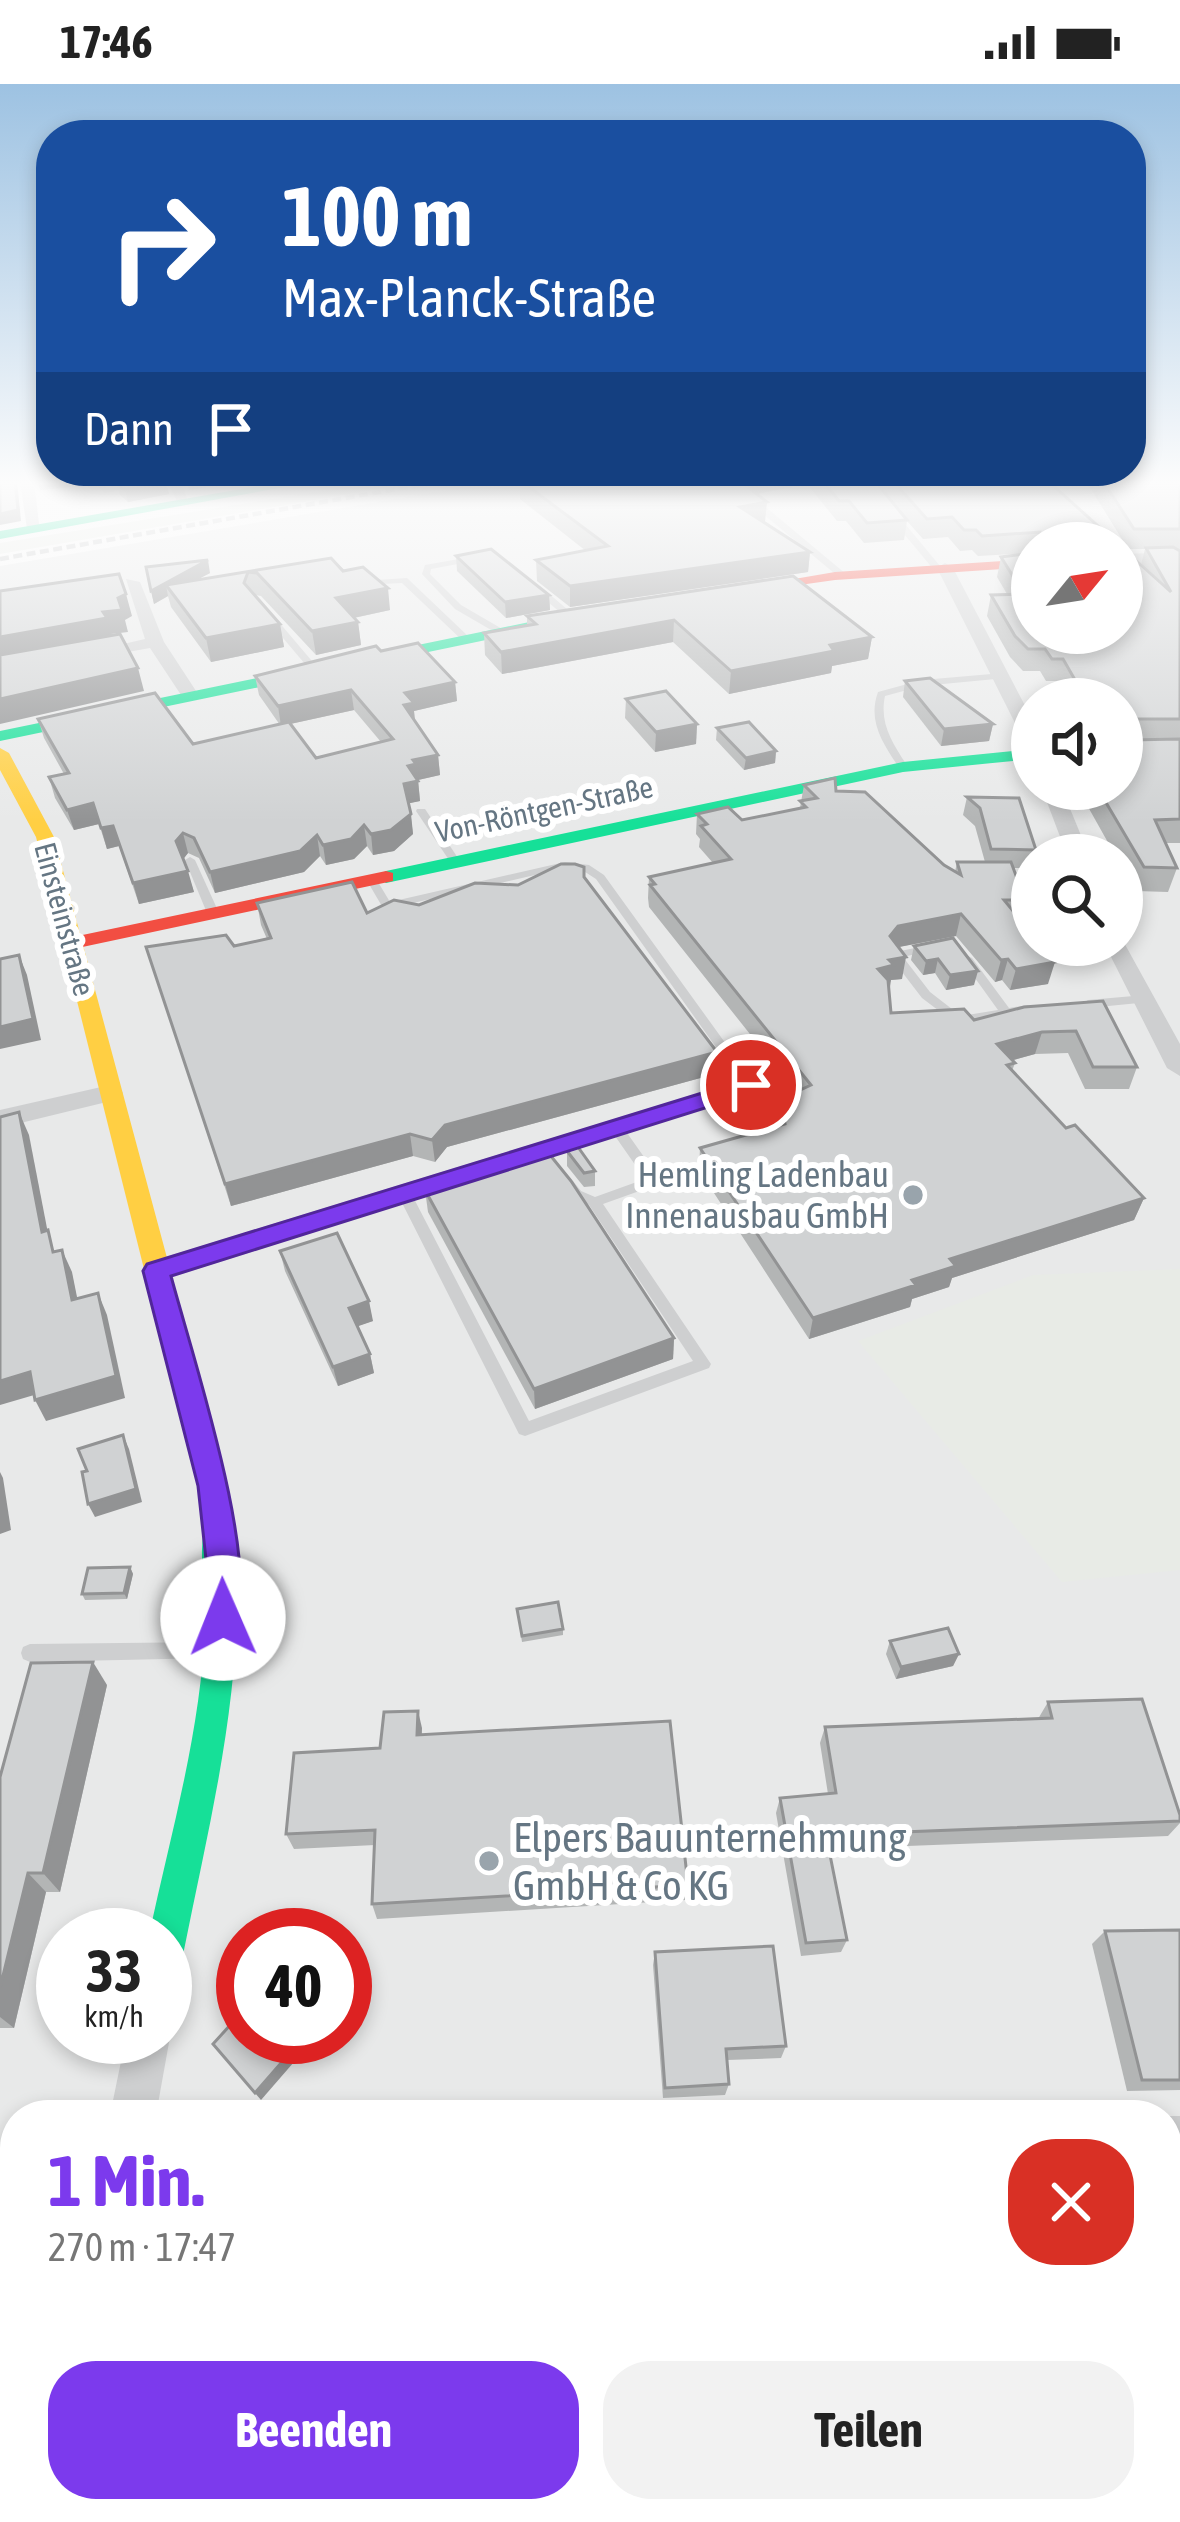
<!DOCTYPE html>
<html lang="de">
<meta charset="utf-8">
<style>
body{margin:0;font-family:"Asap Condensed",sans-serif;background:#f2f2f2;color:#222;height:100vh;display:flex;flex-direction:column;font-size:45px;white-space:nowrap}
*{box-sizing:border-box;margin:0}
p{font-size:39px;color:#767676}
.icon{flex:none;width:66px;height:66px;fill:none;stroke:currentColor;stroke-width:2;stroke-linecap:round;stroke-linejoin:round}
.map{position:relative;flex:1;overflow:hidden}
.side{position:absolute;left:0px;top:2016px;width:1182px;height:423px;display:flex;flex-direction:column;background:#fff;border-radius:48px 48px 0 0;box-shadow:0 6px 18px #0003}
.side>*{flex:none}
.guide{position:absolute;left:36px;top:36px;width:1110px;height:366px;border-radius:48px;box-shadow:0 6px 18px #0003;background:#1a4fa0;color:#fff;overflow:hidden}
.needle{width:78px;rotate:60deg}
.controls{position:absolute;left:1011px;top:438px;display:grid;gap:24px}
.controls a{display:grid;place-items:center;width:132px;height:132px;border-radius:50%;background:#fff;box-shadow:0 6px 18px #0003;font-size:60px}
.speed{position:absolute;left:36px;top:1824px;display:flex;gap:24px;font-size:60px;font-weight:700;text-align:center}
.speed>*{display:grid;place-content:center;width:156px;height:156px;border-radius:50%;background:#fff;box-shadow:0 6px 18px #0003;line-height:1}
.speed small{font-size:30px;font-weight:400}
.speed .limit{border:18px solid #d22;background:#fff;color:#111}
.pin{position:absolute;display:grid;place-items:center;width:102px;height:102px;color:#fff;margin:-51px;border:6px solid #fff;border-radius:50%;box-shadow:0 3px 12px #0007}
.me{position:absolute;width:132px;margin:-66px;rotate:359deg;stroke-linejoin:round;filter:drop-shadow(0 0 9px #0008)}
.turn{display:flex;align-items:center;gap:42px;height:252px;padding:0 48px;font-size:54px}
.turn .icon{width:156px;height:156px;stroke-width:2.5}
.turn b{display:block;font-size:84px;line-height:102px}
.then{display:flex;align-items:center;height:114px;padding:0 48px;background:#0003;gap:24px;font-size:45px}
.round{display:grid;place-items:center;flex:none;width:126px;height:126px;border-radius:48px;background:#f2f2f2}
.summary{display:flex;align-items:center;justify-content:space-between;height:204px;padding:0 48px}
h1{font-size:72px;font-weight:700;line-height:90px;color:#7c3aed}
.action{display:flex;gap:24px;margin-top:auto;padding:24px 48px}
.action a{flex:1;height:138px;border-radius:48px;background:#7c3aed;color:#fff;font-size:48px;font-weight:700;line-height:138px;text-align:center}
.action a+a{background:#f2f2f2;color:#222}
.status{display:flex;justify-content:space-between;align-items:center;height:84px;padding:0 60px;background:#fff;direction:ltr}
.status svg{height:33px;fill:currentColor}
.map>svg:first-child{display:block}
.built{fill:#e8e9e9;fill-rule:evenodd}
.green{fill:#e8ebe6}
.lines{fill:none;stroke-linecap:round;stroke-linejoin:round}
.lane{fill:#cecfd0;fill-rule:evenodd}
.street{fill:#cecfd0;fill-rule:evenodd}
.fast{fill:#16e098;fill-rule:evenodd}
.slow{fill:#ffcf43;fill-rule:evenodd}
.jam{fill:#f24e42;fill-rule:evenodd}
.rail{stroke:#c3c5c6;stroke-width:4.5;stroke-dasharray:9 4.5;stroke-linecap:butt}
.wall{fill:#b3b5b5;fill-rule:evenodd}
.shaded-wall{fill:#929394}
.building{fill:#d0d2d3;stroke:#929394;stroke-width:3}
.route{fill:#7c3aed;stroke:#51269a;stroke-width:3}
.poi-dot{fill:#99a4ac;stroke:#fff;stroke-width:4.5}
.labels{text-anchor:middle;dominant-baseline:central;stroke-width:12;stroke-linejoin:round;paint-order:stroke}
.far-street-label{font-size:30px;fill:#657683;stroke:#fff}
.poi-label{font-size:36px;fill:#657683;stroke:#fff;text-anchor:end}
.near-poi-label{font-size:42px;fill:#657683;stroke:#fff;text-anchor:start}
</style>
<div class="status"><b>17:46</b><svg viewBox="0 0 49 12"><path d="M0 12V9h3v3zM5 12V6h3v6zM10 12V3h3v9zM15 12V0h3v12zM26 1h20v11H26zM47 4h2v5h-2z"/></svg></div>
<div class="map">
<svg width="1180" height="2438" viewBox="0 0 1180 2438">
<rect width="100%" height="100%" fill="#f9f9f9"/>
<path class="built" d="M502,397H1180V2438H0V482ZM1032,459H1122V549H1032ZM1032,615H1122V705H1032ZM1032,771H1122V861H1032ZM63,1851H165V1953H63ZM243,1851H345V1953H243ZM15,2031H1167V2424H15Z"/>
<g class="green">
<polygon points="357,397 425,397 0,470 0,459 360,401"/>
<polygon points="1180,1185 1180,1486 1062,1498 858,1257 1033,1191"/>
</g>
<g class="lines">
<g class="lane">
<polygon points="92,397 99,397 107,405 136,400 140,402 105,409"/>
<polygon points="756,420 762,420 846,490 846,494 840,494 756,424"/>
<polygon points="890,429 896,429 940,482 940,486 934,486 890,433"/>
<polygon points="476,472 480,474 479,476 431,485 430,490 461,521 504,546 504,550 498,550 455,525 422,490 425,481"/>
<polygon points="407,494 469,553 469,557 463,557 402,499 361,501 357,499 361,497"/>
<polygon points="534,502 540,502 575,532 575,536 569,536 534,506"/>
<polygon points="266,530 272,530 317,583 317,587 311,587 266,534"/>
<path d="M1003,589L1007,592L1006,594L922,602L885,612C879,640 893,660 908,683L900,685C884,661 867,638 878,608L922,596Z"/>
<polygon points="417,725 425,725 460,777 459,779 451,779 416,727"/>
<polygon points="190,773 195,776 219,829 217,831 213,832 207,829 185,776"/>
<polygon points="565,778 589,781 604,791 726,960 726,966 718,966 596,795 582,786 565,784 387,825 383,824 366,795 375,793 390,818"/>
<polygon points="929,861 935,864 933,866 903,873 930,908 961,932 998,926 962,876 968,872 972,874 1009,924 1028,921 1034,925 1028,929 955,939 922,914 889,871 891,869"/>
<polygon points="1145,911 1149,912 1149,918 1088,924 1082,920 1088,916"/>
<polygon points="615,1038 620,1039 661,1097 659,1100 603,1120 711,1280 709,1284 525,1352 519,1350 397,1109 404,1104 411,1109 529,1337 693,1277 589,1121 571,1113 561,1100 563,1097 573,1097 581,1107 595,1113 645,1095 608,1042"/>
<polygon points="211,1558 217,1560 220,1566 217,1572 211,1574 30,1578 23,1575 21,1569 23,1563 30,1560"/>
</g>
<g class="street">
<polygon points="20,397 34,397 40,448 27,445"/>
<polygon points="167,397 181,397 189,421 179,421"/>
<polygon points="1180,468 1180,478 1122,480 1122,470"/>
<polygon points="945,479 953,484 1032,635 1032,659 1022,653 937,484"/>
<polygon points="126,495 140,498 164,558 198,610 195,614 183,614 150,564 89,575 80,570 145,555"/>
<polygon points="1042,705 1062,705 1089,771 1067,771"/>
<polygon points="1122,855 1180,960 1180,992 1167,984 1105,861 1122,861"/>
<polygon points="751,993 760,995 764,1001 760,1007 156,1198 146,1195 141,1187 146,1179"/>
<polygon points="110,1001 119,1003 123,1009 119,1015 0,1044 0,1026"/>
<polygon points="165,1941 170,1953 156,2031 110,2031 126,1953 165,1953"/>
<rect x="1167" y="2032" width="13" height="46"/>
<polygon points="15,2064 15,2110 0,2111 0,2065"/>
</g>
<g class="fast">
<polygon points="287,397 317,397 0,455 0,447"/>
<polygon points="539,536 544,538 544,544 0,657 0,647"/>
<polygon points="1032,665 1032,675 903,688 386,799 376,793 386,787 903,678"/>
<path d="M218,1433L229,1437C240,1460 238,1493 237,1519C236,1636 207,1751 184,1866L179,1880L165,1885V1851H149C171,1748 202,1644 205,1538C205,1512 197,1458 207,1437Z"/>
</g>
<polygon class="slow" points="0,664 9,669 54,753 228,1401 233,1446 229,1455 218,1459 207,1455 198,1401 36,753 0,686"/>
<g class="jam">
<polygon points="1032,475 1032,483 835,496 743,509 736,505 835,488"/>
<polygon points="386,787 393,789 393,797 73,865 63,859 73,853"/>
</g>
<polyline class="rail" points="0,475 442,397"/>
</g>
<g class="wall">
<polygon points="106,397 165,397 169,410 128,418 120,411 118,399 109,400"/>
<polygon points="520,397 1048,397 1117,459 1032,459 1032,469 978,472 972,466 960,467 948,453 923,455 907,437 904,456 864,459 846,437 837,437 807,400 756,410 765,438 764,438 810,468 808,488 570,523 537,497 536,476 586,467 520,415"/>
<polygon points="1086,397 1180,397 1180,465 1177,465 1180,467 1180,759 1165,759 1177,784 1168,808 1136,807 1122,783 1122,771 1115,771 1078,705 1122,705 1058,597 1046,597 1040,587 1023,587 1010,573 987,532 991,511 1007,510 997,493 1001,473 1141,481 1145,465 1128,465"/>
<polygon points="456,472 549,511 550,526 506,534 457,487"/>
<polygon points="331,474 390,526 354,534 358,538 361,561 316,571 261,512 255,511 280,540 284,563 211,578 171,523 168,512 154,520 146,483 210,489 198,495"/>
<polygon points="793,492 872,553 868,575 832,582 831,589 729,610 673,558 502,590 485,571 484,549 527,541 527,532"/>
<path d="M381,567L455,598L457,617L414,627L415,638L438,671L440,691L418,696L420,717L409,719L413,750L394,767L373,771L367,762L354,775L326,781L320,772L304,788L215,809L199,774L188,769L183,775L194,808L139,820L119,762L107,765L99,740L74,746L55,714L49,693L64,690L44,654L38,635L193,660L280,641L259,611L255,592ZM354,626L381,658L316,674L290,640Z"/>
<polygon points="905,597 993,640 989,657 941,662 903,613"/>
<polygon points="626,615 697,640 696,660 655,668 625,634"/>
<polygon points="717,644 776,667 775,679 744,686 716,656"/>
<polygon points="804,701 836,707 955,788 957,778 985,778 975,742 963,731 967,713 1036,766 1035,771 1032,771 1031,784 1013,784 1025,816 1020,835 1048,900 1010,906 1002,896 995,898 956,852 898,863 902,895 891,896 888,903 891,929 974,936 1103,917 1137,983 1129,1005 1085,1005 1068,969 1035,970 1013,976 1015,979 1012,987 1066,1044 1144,1114 1134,1136 952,1194 949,1203 912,1215 910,1223 809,1255 699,1086 700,1064 779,1042 781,1015 796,1008 649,823 648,814 649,793 713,779 699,763 700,755 696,750 697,730 742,736 800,724"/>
<polygon points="584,793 717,968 715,990 447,1063 435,1078 413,1072 231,1122 146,863 234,862 267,855 261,841 257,819 367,829 419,821 518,801"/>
<polygon points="953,854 974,901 946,906 935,889 923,891 911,876 914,862"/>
<polygon points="567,1067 595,1087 595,1102 584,1103 567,1082"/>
<polygon points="425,1106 674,1254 673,1275 535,1325 428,1128"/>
<polygon points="280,1167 373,1237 357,1242 370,1270 374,1289 338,1302 285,1187"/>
<polygon points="130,1483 133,1490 127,1515 85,1516 82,1510"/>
<polygon points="517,1525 563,1545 563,1551 522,1558"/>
<polygon points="890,1557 959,1570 953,1582 896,1595 886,1570"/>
<polygon points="107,1601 60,1808 46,1808 14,1944 0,1944 0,1693"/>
<polygon points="1048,1618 1180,1731 1180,1739 1168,1752 829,1765 847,1856 841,1868 801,1872 776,1729 780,1714 828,1710 820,1659 825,1643 1038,1635"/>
<polygon points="418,1627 422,1651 688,1801 685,1816 377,1835 372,1820 375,1761 294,1765 286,1750"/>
<polygon points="1180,1846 1180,2006 1127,2007 1092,1860 1105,1847"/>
<polygon points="655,1868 786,1962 781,1974 727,1976 729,2000 725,2011 663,2014 653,1881"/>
</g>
<g class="shaded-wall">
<polygon points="15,397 17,397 21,437 0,441 0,430"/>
<polygon points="37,397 70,397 71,403 40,406"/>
<polygon points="187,397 245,397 189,406"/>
<polygon points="736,397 808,397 807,400 735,414"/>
<polygon points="166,399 169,410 128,418 125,406"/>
<polygon points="767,418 765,438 739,443 740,423"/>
<polygon points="810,468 808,488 570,523 570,502"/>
<polygon points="208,476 210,489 172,509 166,501 168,512 154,520 151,507"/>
<polygon points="388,504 390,526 339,537 336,514"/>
<polygon points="126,510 132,532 125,536 128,548 111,550 113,556 0,576 0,553 103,528 118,514"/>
<polygon points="549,511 550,526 506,534 505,518"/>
<polygon points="674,536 673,558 502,590 501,568"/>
<polygon points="358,538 361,561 316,571 312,547"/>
<polygon points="280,540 284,563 211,578 206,554"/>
<polygon points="872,553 868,575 832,582 831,589 729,610 731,587 830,561"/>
<polygon points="138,584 144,607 0,640 0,615"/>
<polygon points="455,598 457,617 414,627 415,638 406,641 405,609"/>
<polygon points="351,606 354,626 281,642 278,622"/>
<polygon points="697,640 696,660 655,668 656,648"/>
<polygon points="993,640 989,657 941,662 944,645"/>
<polygon points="776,667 775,679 744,686 746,674"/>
<polygon points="438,671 440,691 418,696 420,717 406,720 404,700 408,682 413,676"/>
<polygon points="93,719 99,740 74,746 67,726"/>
<polygon points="411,730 413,750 394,767 373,771 371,750"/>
<polygon points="364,741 367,762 354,775 326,781 323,761"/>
<polygon points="113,742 119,762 107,765 101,744"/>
<polygon points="183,749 188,769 181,778 176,757"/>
<polygon points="317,751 320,772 304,788 215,809 210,788"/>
<polygon points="188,787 194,808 139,820 133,799"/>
<polygon points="961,830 956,852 894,864 890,852 898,842"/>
<polygon points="19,871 27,891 41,956 0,965 0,943"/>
<polygon points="906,873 902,895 891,896 890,903 874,907 878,885 889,876"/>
<polygon points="938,875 935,889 923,891 926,877"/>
<polygon points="1008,875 1002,896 995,898 1001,876"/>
<polygon points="1055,878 1048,900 1010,906 1016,885"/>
<polygon points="978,887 974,901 946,906 950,891"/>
<polygon points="1042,948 1035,970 991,982 997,960"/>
<polygon points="717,968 715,990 447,1063 435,1078 432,1056 445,1041"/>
<polygon points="19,1028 29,1051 52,1170 42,1148"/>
<polygon points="410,1050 413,1072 231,1122 225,1100"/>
<polygon points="1144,1114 1134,1136 952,1194 949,1203 912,1215 910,1223 809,1255 813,1234 912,1196 950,1175"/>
<polygon points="62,1166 72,1188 82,1238 72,1216"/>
<polygon points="98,1209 107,1231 125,1314 46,1337 35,1316"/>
<polygon points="369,1217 373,1237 353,1244 349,1224"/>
<polygon points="674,1254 673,1275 535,1325 534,1305"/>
<polygon points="370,1270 374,1289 338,1302 333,1283"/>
<polygon points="30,1288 41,1309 0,1321 0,1297"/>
<polygon points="123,1351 129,1365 142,1418 95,1433 88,1420"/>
<polygon points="0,1388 3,1394 11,1446 0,1450"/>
<polygon points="130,1483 133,1490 127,1515 124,1509"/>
<polygon points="959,1570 953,1582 896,1595 901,1583"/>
<polygon points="93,1578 107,1601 60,1808 43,1789"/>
<polygon points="418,1627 422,1644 421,1668 417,1651"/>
<polygon points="28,1789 46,1808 14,1944 0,1933 0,1904"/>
<polygon points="302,1955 307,1963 261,2016 255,2009"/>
<polygon points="86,2424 104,2424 102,2438 83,2438"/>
</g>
<g class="building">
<polygon points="0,397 15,397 18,426 0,430"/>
<polygon points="128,397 165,397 166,399 125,406 117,399"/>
<polygon points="521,397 740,397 767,418 740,423 810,468 570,502 536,476 608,462"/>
<polygon points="823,397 875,397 907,436 867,439 849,417 839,417"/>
<polygon points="893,397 1048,397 1117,459 1040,459 1040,448 982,452 976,446 964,446 952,433 927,435"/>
<polygon points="1103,397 1180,397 1180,445 1134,445"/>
<polygon points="1173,463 1180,467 1180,635 1129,635 1124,651 1129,656 1180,655 1180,735 1155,736 1177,784 1144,783 1098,705 1122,705 1122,615 1086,615 1063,575 1052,575 1045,565 1028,565 1015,552 991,511 1024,510 1001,473 1032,469 1032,549 1122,549 1122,464 1171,508 1146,464"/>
<polygon points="491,465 549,511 505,518 456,472"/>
<polygon points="331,474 343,487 363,483 388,504 336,514 358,538 312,547 257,489 248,488 244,499 280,540 206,554 166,501"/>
<polygon points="208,476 151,507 146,483"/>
<polygon points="119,490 126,510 118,514 122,526 103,528 107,534 0,553 0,507"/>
<polygon points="793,492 872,553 830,561 834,567 731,587 674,536 501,568 484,549 536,540 527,532"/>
<polygon points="120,550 138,584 0,615 0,571"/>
<polygon points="418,559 455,598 405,609 414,619 404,621 438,671 413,676 416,680 408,682 418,697 404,700 411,730 391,746 371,750 364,741 351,755 323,761 317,751 300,767 210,788 194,754 183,749 176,757 188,787 133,799 113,742 101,744 93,719 67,726 49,693 69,689 38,635 155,609 193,660 289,638 316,674 393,655 351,606 278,622 255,592 376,562 381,567"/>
<polygon points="930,594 993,640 944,645 905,597"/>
<polygon points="666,607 697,640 656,648 626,615"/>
<polygon points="749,638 776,667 746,674 717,644"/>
<polygon points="835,694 836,707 865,708 944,781 961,791 957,778 1011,778 1025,816 1004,816 1032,850 1032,861 1041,861 1055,878 1016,885 1008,875 1001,876 961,830 898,842 890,852 906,873 889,876 894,881 878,885 888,896 891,929 964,925 974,936 1024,923 1103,917 1137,983 1093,983 1076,947 1042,948 997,960 1015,979 1007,981 1066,1044 1075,1041 1144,1114 950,1175 956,1182 912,1196 916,1201 813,1234 700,1064 785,1040 781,1015 811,1001 650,801 655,800 649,793 731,775 701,742 707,740 697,730 728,723 742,736 806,723 800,717 817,714 804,701"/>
<polygon points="967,713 1019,714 1036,766 991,765 980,724"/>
<polygon points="561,780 575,780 584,783 584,793 717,968 445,1041 432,1056 410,1050 225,1100 146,863 226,851 234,862 271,854 257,819 352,798 367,829 394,816 419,821 475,799 518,801"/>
<polygon points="953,854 978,887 950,891 938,875 926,877 914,862"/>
<polygon points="19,871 33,935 0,943 0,875"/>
<polygon points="19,1028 42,1148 48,1146 53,1168 62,1166 72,1216 98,1209 116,1292 35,1316 30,1288 0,1297 0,1033"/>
<polygon points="578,1063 595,1087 584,1089 567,1067"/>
<polygon points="546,1066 571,1097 674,1254 534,1305 425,1106"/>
<polygon points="337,1149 369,1217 349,1224 370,1270 333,1283 280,1167"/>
<polygon points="123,1351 136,1405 88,1420 82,1388 87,1387 78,1365"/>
<polygon points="130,1483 124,1509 82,1510 88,1484"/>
<polygon points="558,1518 563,1545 522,1552 517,1525"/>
<polygon points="948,1544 959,1570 901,1583 890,1557"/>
<polygon points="93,1578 43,1789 28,1789 0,1904 0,1693 31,1579"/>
<polygon points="1142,1615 1180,1731 1180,1737 826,1751 847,1856 806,1859 780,1714 836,1709 825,1643 1052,1634 1048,1618"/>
<polygon points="418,1627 417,1651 670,1637 688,1801 372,1820 375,1746 286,1750 294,1669 380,1664 384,1628"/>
<polygon points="1180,1846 1180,1996 1142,1996 1105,1847"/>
<polygon points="773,1862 786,1962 726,1965 729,2000 665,2004 655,1868"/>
<polygon points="243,1927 243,1953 300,1953 302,1955 255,2009 213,1960"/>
<polygon points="15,2190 15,2424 86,2424 83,2438 0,2438 0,2191"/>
</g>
<linearGradient id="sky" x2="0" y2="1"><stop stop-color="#9dc2e2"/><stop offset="0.54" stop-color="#fcfcfc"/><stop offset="1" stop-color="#fcfcfc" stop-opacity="0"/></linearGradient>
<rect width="1180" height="739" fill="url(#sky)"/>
<path class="route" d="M751,994L763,1001L759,1007L171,1192C190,1264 263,1483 234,1545L223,1549L211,1545L206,1534L209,1503L198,1402L143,1187L147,1180Z"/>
<g class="poi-dot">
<circle cx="913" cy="1111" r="12"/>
<circle cx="489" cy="1777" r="12"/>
</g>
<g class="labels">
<g class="far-street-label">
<text transform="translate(544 725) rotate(-12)">Von-Röntgen-Straße</text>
<text transform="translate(65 835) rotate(75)">Einsteinstraße</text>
</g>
<g class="poi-label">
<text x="889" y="1090">Hemling Ladenbau<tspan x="889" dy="41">Innenausbau GmbH</tspan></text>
</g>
<g class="near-poi-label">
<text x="513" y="1753">Elpers Bauunternehmung<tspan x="513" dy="48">GmbH &amp; Co KG</tspan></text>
</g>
</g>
</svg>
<div class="controls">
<a><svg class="needle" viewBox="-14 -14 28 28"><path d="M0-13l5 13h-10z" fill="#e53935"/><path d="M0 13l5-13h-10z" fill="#767676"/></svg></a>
<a><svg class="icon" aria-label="sound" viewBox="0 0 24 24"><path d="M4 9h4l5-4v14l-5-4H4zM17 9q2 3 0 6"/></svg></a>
<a><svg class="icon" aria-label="search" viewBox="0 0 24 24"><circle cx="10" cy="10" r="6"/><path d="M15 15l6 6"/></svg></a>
</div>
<div class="speed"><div>33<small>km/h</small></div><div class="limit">40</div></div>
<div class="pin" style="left:751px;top:1001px;background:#d93025"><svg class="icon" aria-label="arrive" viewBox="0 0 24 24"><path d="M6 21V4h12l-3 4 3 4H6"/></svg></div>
<svg class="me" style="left:223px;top:1534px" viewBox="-20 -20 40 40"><circle r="19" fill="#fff"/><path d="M0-13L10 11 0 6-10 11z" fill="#7c3aed"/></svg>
<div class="guide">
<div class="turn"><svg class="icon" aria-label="right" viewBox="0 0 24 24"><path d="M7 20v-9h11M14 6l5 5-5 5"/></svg><div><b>100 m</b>Max-Planck-Straße</div></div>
<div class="then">Dann<svg class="icon" aria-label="arrive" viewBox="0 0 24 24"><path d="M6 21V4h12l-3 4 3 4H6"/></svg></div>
</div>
<section class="side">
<div class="summary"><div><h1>1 Min.</h1><p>270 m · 17:47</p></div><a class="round" style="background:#d93025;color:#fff"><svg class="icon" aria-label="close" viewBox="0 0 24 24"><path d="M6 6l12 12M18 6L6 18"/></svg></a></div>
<div class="action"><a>Beenden</a><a>Teilen</a></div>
</section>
</div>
